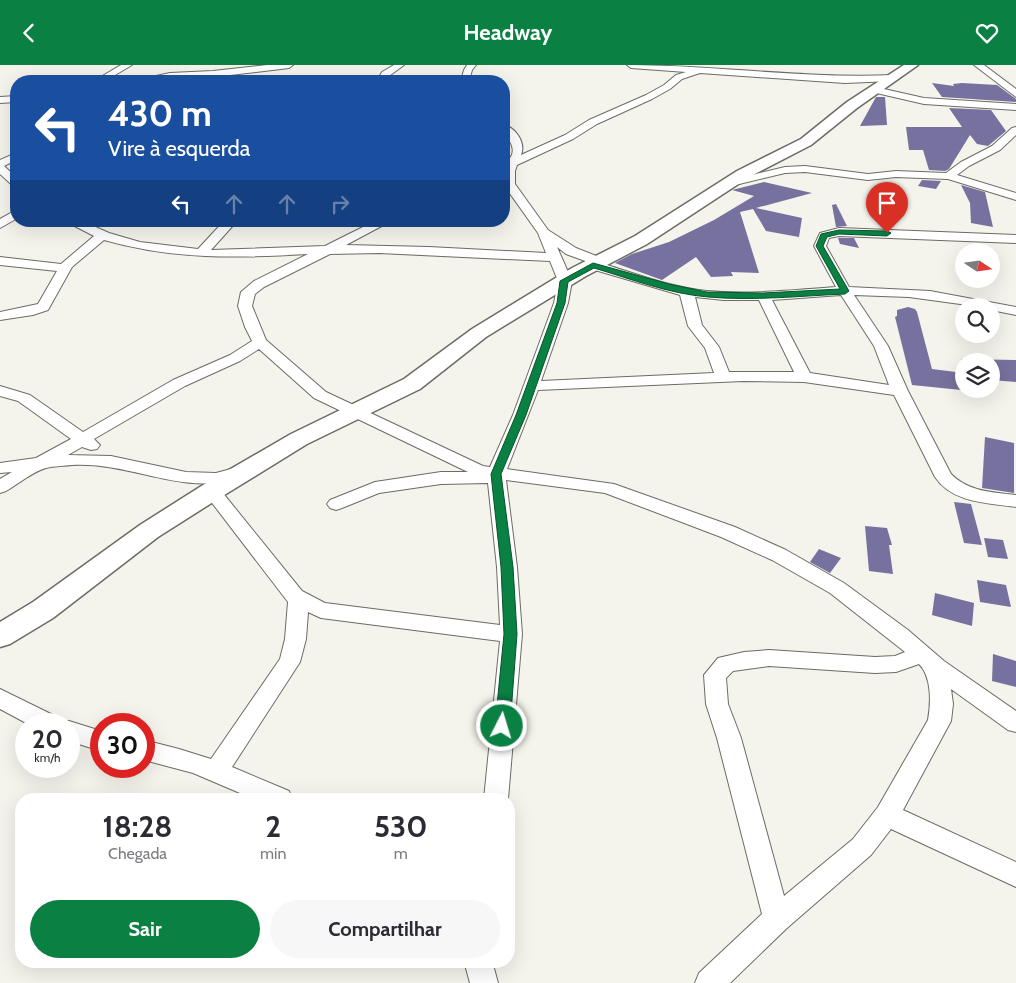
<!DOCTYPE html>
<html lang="pt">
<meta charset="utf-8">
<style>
body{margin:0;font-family:Cabin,sans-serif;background:#f7f7f7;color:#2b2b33;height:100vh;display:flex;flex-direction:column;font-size:19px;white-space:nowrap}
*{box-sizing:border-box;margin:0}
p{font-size:16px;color:#7c7c81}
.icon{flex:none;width:28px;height:28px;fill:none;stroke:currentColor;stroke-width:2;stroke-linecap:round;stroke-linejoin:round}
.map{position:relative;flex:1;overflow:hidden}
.panel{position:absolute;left:15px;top:728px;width:500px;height:175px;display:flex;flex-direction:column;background:#fff;border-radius:20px;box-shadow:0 5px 20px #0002}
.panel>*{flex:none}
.hud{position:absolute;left:10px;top:10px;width:500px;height:152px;border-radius:20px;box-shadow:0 5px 20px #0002;background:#1a4fa0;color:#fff;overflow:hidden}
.needle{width:32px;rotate:103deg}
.fabs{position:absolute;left:955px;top:178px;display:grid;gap:10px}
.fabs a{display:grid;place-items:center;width:45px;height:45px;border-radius:50%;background:#fff;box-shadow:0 5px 20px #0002;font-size:25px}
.speed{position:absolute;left:15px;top:648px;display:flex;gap:10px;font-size:25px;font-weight:700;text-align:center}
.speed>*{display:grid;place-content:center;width:65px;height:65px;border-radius:50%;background:#fff;box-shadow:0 5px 20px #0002;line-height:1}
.speed small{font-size:12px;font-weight:400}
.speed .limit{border:8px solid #d22;background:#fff;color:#111}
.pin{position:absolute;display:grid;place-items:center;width:42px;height:42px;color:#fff;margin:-51px -21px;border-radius:50% 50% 50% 0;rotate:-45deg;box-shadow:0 0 5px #0007}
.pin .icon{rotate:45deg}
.me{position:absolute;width:55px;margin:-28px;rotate:5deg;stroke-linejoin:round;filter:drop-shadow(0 0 4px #0008)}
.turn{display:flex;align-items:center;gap:18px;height:105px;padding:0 15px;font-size:22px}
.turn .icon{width:65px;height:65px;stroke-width:2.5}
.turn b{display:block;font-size:35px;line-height:42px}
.lanes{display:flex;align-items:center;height:48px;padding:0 15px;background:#0003;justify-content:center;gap:25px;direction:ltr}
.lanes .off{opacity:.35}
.eta{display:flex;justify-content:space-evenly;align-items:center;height:85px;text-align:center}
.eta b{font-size:30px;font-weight:700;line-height:35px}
.cta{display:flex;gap:10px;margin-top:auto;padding:10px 15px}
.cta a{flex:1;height:58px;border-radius:30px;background:#0b8043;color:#fff;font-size:20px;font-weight:700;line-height:58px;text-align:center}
.cta a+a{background:#f7f7f7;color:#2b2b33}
header{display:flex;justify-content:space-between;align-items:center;height:65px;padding:0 15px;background:#0b8043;color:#fff;font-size:22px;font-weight:700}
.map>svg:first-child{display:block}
.building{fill:#76719e}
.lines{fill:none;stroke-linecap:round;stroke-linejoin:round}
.street-casing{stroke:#6c6b64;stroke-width:2}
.secondary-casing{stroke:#6c6b64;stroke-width:3}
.street{fill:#fff;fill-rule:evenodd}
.secondary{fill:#fff;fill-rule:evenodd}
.route{fill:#0b8043;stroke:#07532c}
</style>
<header><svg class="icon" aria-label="back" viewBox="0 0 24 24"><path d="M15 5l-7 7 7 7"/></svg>Headway<svg class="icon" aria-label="heart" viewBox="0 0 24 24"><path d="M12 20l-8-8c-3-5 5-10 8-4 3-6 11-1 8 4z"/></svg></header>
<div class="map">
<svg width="1016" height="918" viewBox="0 0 1016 918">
<rect width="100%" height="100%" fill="#f5f4ec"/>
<g class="building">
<polygon points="932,18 954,21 953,19 962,18 997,20 1016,34 1016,37 942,32"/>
<polygon points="876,32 885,32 887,60 860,61"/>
<polygon points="949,43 991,45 1006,66 988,81 977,79 970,70 949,104 945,106 929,105 923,85 909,85 906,62 962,62"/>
<polygon points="922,115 941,116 936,124 918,121"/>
<polygon points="764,117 812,128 756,143 802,153 799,172 766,166 753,144 740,147 759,208 731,207 733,211 711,212 696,192 662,215 615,198 632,189 669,177 714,155 754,131 732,125"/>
<polygon points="961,120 985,127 993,162 971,158 970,138"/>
<polygon points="836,139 847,161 836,162 832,140"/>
<polygon points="838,173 854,173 859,183 840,179"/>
<polygon points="908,242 915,244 917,247 932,304 964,308 964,324 970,324 971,326 912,320 895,252 897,251 897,245"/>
<polygon points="961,294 1016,295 1016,317 991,315 991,296 964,296 964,298"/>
<polygon points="985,372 1014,378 1014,428 982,423"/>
<polygon points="954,437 971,439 982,480 964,478"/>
<polygon points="865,461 887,463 892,480 889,480 893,509 869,506"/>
<polygon points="984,473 1003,475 1008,494 988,492"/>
<polygon points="819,484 841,493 830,508 810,497"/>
<polygon points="977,515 1006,520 1011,542 980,537"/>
<polygon points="935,528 974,538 972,561 932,550"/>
<polygon points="993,589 1016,596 1016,622 992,616"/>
</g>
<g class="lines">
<defs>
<g id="street">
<polygon points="121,0 132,0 105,16 94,16"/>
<polygon points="267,0 293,0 289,3 213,12 140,16 142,14 170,8 213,6"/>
<polygon points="394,0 404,0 389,11 385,16 377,16 382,7"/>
<polygon points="467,0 476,0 472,5 469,16 461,16 464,5"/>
<path d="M627,0C716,0 804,14 893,10L898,13L893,16L845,18L700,8L682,14L670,24L652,34L597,59L573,74L517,100L515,106V119L548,165L576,183L604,194L606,197L604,199C638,210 672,222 707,226C750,230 793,225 836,222L814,181L820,168L839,163L1016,170V178L839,171L829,173L826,181L849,222L930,226L1016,242V250L991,245V241H975L909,232L854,230L888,281L908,326L951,409C969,427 992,427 1016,430V442C988,438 952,438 935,412L894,330L804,317L743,316L538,325L507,404L614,419L735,462L786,485L844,518L908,565L944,596L1016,646V667L1008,665L951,624L953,639L951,656L903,745L1016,797V822L891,764L871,790L787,863L730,918H695L699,908L762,849L717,673L706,639L704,610L718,593L744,587L769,585L875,592L895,591L905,587L830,528L772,495L721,472L605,428L506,415L517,502L522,569L508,734H484L500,576L321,553L308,547L306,574L300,597L232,702L289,726L292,734H254L193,708L144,695V675L179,684L211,694L280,594L285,574L288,537L206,430L203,426L206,422L212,420L218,422L302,526L325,538L500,560L497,502L488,418L441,419L379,428L342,443L336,445L330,443L327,439L330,435L375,417L441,407H468L314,333L259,284L240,296L185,321L94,374L100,380L97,384L91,385L82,382L68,390L111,391L186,407L216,408L231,404L237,406L240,410L237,414C177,430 133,397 72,400C64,401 54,401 46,403C32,407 18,419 6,426L0,428V414L12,407L0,408V398L36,393L71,374L18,336L0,331V321L30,330L83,367L173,315L230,290L252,276L245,262L238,241L241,227L254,216L308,189C236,193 175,195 104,175L72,202L48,245L33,250L0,255V247L38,239L57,206L0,200V192L61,199L94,171L65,156H82L109,168L140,177L198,184L224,156H237L211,185L325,181L375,156H391L346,180L429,182L546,188L538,168L504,120V98C518,90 513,78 504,69V60C516,63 526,78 521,90L565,70L589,55L646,30L664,20L676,10L686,7L631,3ZM557,182L566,189L588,197L586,200L588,203L680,230L688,261L705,283L714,308L541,316L568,238L572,216ZM379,188L550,196L558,216L554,238L513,350L490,402L483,401L326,327L266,275L252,241L255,229L264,222L330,189ZM841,230L874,281L889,320L810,308L772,235ZM695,232L724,235H759L794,307H729L719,282L702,260ZM919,599C932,612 931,638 928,655L878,742L853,774L784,831L741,673L728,639L726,613L733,606L769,601L875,608L896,607Z"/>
<polygon points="974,0 984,0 1016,24 1016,32"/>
<polygon points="875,22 924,33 1016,39 1016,45 924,39 872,27 872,23"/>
<polygon points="16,31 16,37 0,38 0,32"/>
<polygon points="1016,62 1016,70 1000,85 969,101 957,110 1016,128 1016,135 948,114 896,112 868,115 805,107 785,108 731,121 725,118 727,116 785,102 805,101 868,109 896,106 946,108 961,97 992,81 1012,63"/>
<polygon points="16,88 16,95 4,101 16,112 16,121 12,120 0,109 0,95"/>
<polygon points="16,145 16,154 0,163 0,154"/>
<polygon points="0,624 57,652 60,659 28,659 0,644"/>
<polygon points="69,656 101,666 101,686 69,676 69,659 62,659"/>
<polygon points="464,896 492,896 498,918 470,918"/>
</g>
<polygon id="secondary" points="904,0 918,0 857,43 811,80 749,112 647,179 586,211 486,272 420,324 307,379 221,432 158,472 53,553 10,579 0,582 0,557 33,537 140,460 203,420 291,369 404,314 472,264 572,203 635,171 737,106 801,74 847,37"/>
</defs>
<use href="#street" class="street-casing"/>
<use href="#secondary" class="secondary-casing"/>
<use href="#street" class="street"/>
<use href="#secondary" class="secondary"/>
</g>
<path class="route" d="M839,165L887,166L891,168L887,171L839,169L827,172L823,181L849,226L845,229C800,231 753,236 708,232C670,229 631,214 594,203L568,217L565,238L526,350L501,409L513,502L517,569L510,661L507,665L502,666L498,665L495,661L504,569L501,502L491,409L516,350L557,238L560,216L593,198L669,219L707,227L763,228L840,224L816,181L821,169Z"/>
</svg>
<div class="fabs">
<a><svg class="needle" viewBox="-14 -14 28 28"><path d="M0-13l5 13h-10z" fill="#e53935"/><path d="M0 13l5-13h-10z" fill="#7c7c81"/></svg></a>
<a><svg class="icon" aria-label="search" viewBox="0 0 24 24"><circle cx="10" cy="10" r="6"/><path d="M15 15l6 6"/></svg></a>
<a><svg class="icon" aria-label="layers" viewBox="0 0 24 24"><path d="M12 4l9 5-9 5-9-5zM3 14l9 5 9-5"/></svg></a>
</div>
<div class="speed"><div>20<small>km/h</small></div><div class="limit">30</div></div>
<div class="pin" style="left:887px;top:168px;background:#d93025"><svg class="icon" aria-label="arrive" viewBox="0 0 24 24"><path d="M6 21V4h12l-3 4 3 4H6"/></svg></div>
<svg class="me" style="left:502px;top:661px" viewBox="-20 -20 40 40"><circle r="17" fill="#0b8043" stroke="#fff" stroke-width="3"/><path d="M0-11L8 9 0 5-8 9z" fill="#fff"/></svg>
<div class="hud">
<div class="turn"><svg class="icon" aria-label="left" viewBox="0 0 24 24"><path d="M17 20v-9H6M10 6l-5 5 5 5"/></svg><div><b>430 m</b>Vire à esquerda</div></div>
<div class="lanes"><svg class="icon" aria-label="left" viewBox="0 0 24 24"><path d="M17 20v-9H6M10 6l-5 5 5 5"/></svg><svg class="icon off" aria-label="ahead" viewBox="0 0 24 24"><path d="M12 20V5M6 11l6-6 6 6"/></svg><svg class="icon off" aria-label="ahead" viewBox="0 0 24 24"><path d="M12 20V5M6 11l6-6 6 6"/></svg><svg class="icon off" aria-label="right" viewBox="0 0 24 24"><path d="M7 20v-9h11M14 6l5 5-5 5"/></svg></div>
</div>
<section class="panel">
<div class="eta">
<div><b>18:28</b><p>Chegada</p></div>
<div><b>2</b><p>min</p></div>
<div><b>530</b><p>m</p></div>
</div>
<div class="cta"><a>Sair</a><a>Compartilhar</a></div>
</section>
</div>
